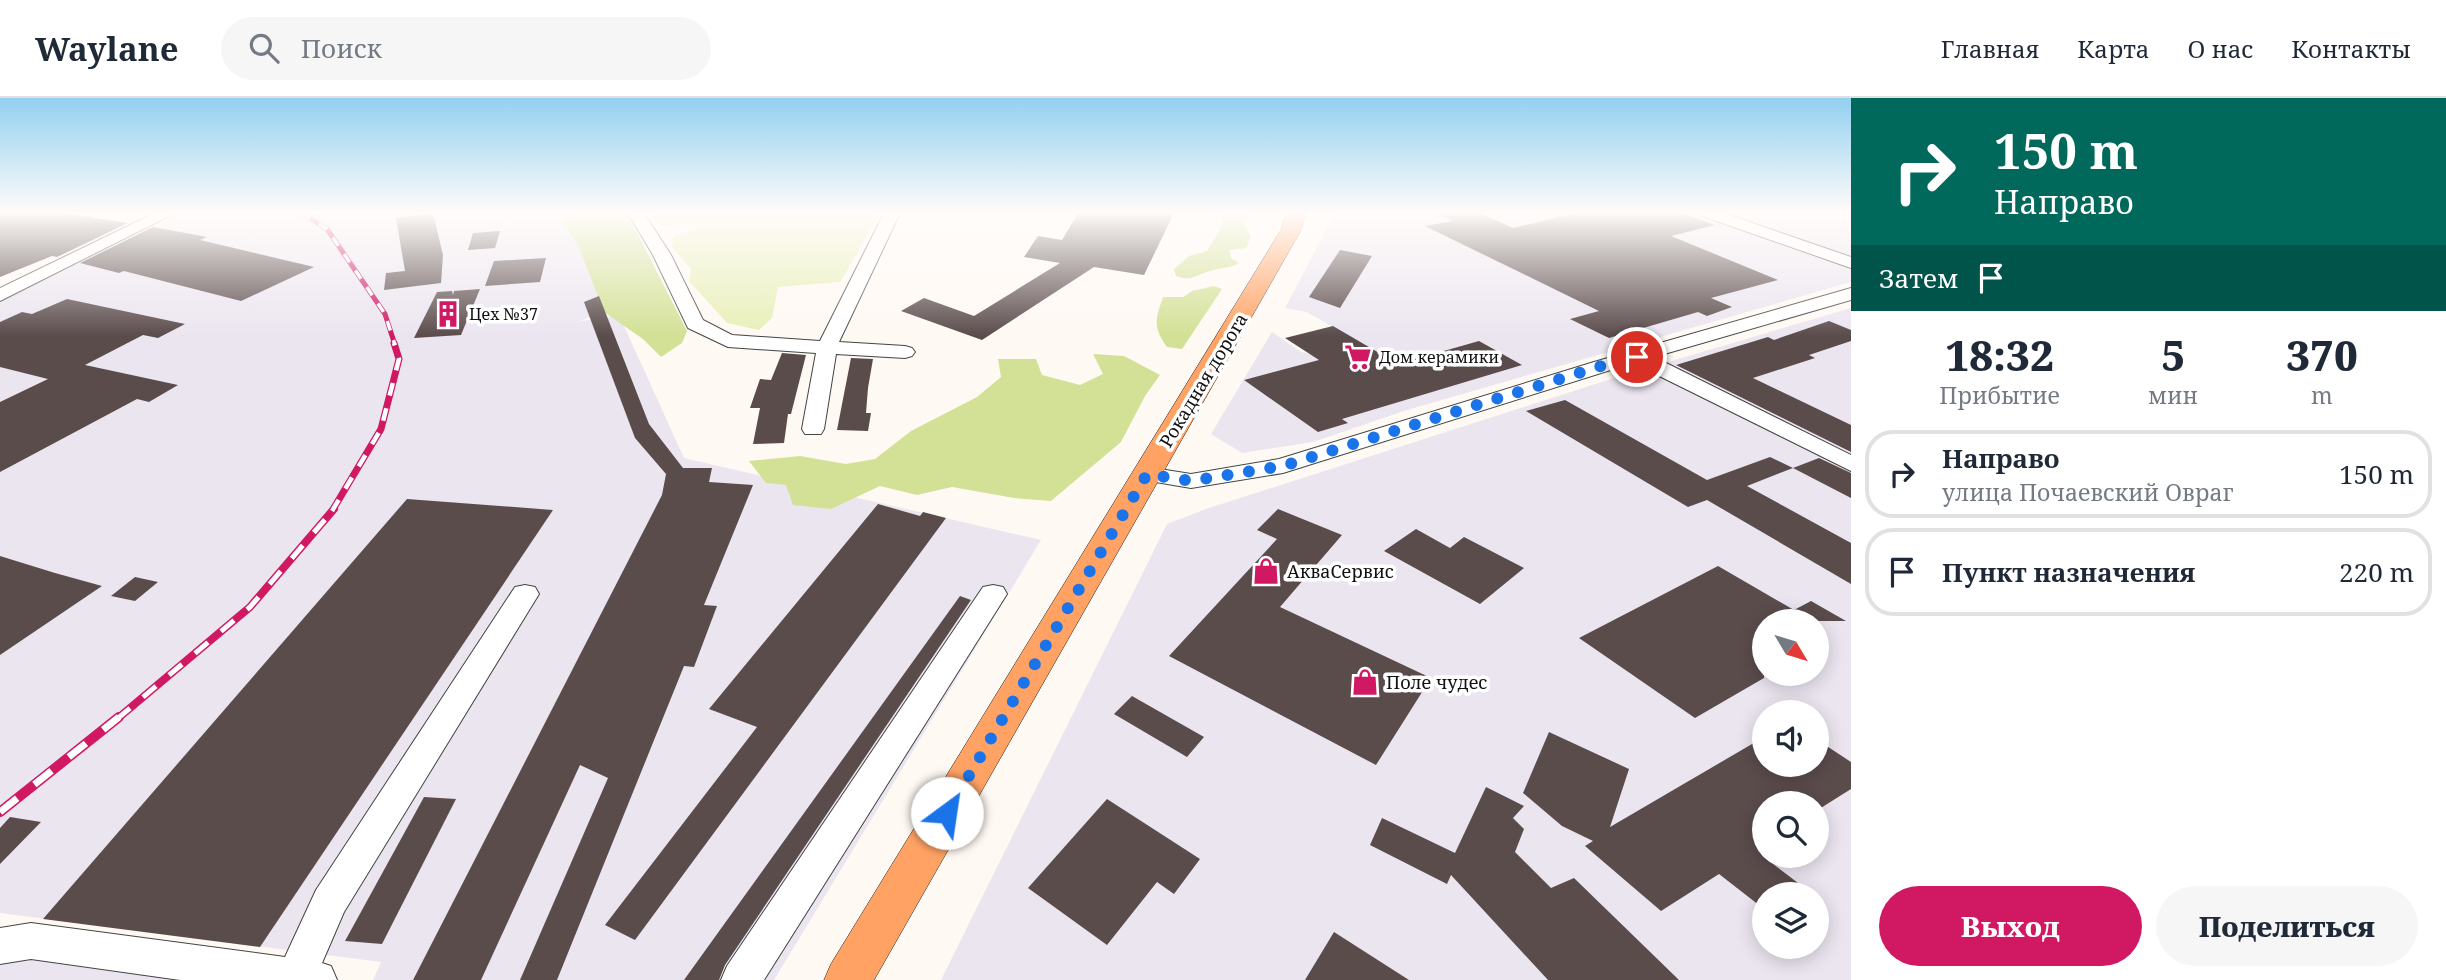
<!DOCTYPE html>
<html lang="ru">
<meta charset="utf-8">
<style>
body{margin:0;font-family:"Noto Serif",serif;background:#f6f6f7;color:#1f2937;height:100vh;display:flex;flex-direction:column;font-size:26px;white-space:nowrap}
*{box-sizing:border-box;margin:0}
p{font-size:23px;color:#747a83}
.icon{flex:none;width:38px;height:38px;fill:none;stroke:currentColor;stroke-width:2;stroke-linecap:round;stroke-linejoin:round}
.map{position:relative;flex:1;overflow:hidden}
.drawer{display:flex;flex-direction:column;background:#fff;width:595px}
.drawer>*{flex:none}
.hud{background:#00695c;color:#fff;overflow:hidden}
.needle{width:46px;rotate:128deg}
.fabs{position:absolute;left:1752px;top:511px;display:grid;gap:14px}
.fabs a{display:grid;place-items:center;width:77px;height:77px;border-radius:50%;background:#fff;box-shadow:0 4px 18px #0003;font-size:35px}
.pin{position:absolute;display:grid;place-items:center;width:60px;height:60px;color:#fff;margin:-30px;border:4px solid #fff;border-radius:50%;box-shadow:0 2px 7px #0007}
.me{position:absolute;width:77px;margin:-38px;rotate:31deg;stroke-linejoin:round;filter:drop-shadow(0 0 5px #0008)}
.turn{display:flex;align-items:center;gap:24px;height:147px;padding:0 28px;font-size:32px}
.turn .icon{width:91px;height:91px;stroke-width:2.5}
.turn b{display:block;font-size:49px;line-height:60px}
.then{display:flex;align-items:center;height:66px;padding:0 28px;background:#0003;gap:14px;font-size:26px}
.eta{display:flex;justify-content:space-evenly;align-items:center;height:119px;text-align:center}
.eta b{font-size:42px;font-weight:800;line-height:49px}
.cta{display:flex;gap:14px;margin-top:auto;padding:14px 28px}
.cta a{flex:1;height:80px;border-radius:42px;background:#d11863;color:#fff;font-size:28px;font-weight:800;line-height:80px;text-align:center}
.cta a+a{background:#f6f6f7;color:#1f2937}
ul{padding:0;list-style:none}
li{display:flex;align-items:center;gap:21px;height:88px;margin:0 14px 10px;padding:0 14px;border:4px solid #e0e1e3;border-radius:28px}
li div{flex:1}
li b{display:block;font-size:26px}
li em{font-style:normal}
header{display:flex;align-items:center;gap:42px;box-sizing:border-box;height:98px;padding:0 35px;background:#fff;border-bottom:2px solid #e0e1e3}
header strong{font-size:33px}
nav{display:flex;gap:38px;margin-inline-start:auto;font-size:24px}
.search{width:490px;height:63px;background:#f6f6f7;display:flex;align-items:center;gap:18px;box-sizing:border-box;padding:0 24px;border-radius:38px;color:#747a83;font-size:26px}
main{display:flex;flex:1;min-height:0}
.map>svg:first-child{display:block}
.industrial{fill:#ebe5f0;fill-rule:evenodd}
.green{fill:#e8efb8}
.forest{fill:#d3e196}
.building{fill:#5b4c4c}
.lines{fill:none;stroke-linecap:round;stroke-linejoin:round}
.minor-casing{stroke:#444;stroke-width:2}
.major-casing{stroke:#222;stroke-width:1}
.minor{fill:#fff;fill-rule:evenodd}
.major{fill:#ffa264;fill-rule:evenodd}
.rail-far3-casing{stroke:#d11863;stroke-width:5}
.rail-far2-casing{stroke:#d11863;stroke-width:7}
.rail-far1-casing{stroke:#d11863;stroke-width:8}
.rail-casing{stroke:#d11863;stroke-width:10}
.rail-far3{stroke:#fff;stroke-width:3.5;stroke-dasharray:10;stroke-linecap:butt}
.rail-far2{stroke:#fff;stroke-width:4.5;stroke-dasharray:13;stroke-linecap:butt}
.rail-far1{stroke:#fff;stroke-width:5;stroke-dasharray:17;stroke-linecap:butt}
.rail{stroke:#fff;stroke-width:7;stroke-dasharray:22;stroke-linecap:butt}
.route{stroke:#1a73e8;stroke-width:12;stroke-dasharray:0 21.6}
.labels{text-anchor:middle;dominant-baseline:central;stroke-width:7;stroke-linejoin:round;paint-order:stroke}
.far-poi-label{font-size:16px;fill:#111;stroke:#fff;text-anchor:start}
.street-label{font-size:18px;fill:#111;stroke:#fff}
.poi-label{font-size:18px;fill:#111;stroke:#fff;text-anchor:start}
</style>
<header>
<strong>Waylane</strong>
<div class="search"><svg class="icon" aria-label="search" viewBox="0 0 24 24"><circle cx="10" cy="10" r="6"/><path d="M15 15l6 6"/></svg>Поиск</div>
<nav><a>Главная</a><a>Карта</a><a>О нас</a><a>Контакты</a></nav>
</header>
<main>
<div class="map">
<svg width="1851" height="882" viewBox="0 0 1851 882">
<rect width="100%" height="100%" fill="#fff9f4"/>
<g class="industrial">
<polygon points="180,115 558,115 578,147 604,214 577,224 619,217 684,360 1041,442 774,882 373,882 381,864 0,815 0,202"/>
<polygon points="1335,115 1851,115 1851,184 1407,312 1313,344 1242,355 1211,336 1272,234 1301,254 1326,260 1397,266 1307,214 1285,210"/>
<path d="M1851,210V882H941L1167,426L1206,411L1614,280ZM1764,523H1816V576H1764ZM1764,614H1816V667H1764ZM1764,705H1816V758H1764ZM1764,796H1816V849H1764Z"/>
<polygon points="72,856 206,882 0,882 0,861"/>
</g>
<polygon class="green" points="656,115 859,115 879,118 840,184 778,189 772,220 759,232 727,225 689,183 691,171 672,149 674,138 700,129 693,125 660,128 648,118"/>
<g class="forest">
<polygon points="558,115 627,115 687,233 682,245 661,259 643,241 604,214 578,147"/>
<path d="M1224,115H1253L1243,125L1251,138L1246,150L1229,152L1231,160L1239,165C1229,171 1221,169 1210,173C1196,177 1191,184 1176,178L1174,171L1189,158L1207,153L1222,128Z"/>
<path d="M1214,188L1222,191L1182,251L1167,249C1153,229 1155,222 1163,199H1183L1192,193Z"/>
<polygon points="1093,256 1124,258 1160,277 1145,298 1121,344 1051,403 1014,400 952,389 917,397 880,388 831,411 793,407 786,387 766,385 749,363 800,358 846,366 875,361 911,333 977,299 1001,279 998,261 1036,261 1042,277 1080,287 1103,276"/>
</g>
<g class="building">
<polygon points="0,115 65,115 128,125 57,159 52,158 0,179"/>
<polygon points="433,115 443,157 441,185 384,192 386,175 405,173 396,120"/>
<polygon points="1078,115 1174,115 1144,177 1094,169 982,242 901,213 924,200 974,218 1060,165 1024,159 1038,138 1062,142"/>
<polygon points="1436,115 1480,115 1513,130 1576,115 1682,115 1715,127 1671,138 1778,182 1711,200 1732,209 1707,218 1698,214 1609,240 1570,221 1599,213 1425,128 1453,123"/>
<polygon points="153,129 207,139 200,142 314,169 241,203 124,173 119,175 80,165"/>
<polygon points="500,133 495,150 468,152 473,135"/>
<polygon points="1340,152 1372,158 1340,210 1309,199"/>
<polygon points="546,160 540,184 485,188 494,163"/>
<polygon points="480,191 461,237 414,240 437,194 452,193 453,197 454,193"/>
<polygon points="599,198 649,326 683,370 712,370 709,384 753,387 704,507 717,508 694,569 684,568 557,882 520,882 608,680 580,667 481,882 413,882 662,397 666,376 635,340 584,204"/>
<polygon points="67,201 185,226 158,240 143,237 85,267 178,287 149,304 137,301 0,374 0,304 48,281 0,269 0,224 22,214 32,216"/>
<polygon points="1829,223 1851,232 1851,243 1809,257 1815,260 1753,280 1851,327 1851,354 1676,267 1768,239 1774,242"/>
<polygon points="1333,228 1398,266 1479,243 1522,267 1342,321 1348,325 1318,334 1244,282 1319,262 1285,240"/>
<polygon points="782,255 806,257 791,316 788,316 784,345 753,346 760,310 750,310 760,281 771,282"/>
<polygon points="851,260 873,261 868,290 866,315 871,315 868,333 837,332"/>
<polygon points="1565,302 1707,382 1770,359 1793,370 1747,388 1851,445 1851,486 1707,402 1688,409 1526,313"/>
<polygon points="1819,360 1851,375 1851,400 1793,370"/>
<polygon points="407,401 553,412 260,849 43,821"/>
<polygon points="878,406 920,418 923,414 946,420 635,842 605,827 757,629 709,611"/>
<polygon points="1278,411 1342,437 1280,509 1431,580 1376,667 1169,558 1277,441 1257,432"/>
<polygon points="1416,431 1450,450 1464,439 1524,470 1480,506 1384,453"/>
<polygon points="0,458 55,475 102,488 0,557"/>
<polygon points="1718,468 1794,512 1811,503 1846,523 1764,523 1764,580 1695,620 1579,540"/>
<polygon points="135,479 158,484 135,503 111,498"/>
<polygon points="960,498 971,502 725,867 719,882 684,882"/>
<polygon points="1132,598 1204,639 1187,659 1114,616"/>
<polygon points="1549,634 1629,671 1610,729 1764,639 1764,667 1816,667 1816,641 1851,664 1851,691 1816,713 1816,705 1764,705 1764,759 1802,788 1790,796 1764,796 1764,811 1719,776 1661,813 1585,748 1593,743 1562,728 1523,695"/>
<polygon points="1486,689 1524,708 1513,720 1524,731 1515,754 1551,790 1574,780 1679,882 1548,882 1451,777 1447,786 1370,747 1382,720 1455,755"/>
<polygon points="424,699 456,701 382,846 345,843"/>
<polygon points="1107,701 1200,761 1174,796 1157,784 1107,847 1028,790"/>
<polygon points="10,719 41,724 0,766 0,730"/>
<polygon points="1334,834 1409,882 1305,882"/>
</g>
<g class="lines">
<defs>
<g id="minor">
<polygon points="155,115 175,115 0,203 0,190"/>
<polygon points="628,115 644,115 671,157 703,222 732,237 820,243 884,115 900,115 839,244 905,248 912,250 915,254 912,258 905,260 836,256 824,331 821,336 805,336 802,331 816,255 728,249 688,230 653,157"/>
<polygon points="1700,115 1723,115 1851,159 1851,170 1702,118"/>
<polygon points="1851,190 1851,202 1654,259 1851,357 1851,373 1633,265 1283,375 1191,390 1138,381 1135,376 1138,371 1147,369 1191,376 1279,361 1594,264"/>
<polygon points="525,487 535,489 539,496 344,814 322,865 331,868 337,882 180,882 31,861 0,866 0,830 31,825 285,859 316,792 515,489"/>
<polygon points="993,487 1003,489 1007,496 764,882 721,882 727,868 983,489"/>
</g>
<polygon id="major" points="1287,115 1306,115 1301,132 874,882 824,882 831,866 1281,132"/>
</defs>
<use href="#minor" class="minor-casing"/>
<use href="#major" class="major-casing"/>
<use href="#minor" class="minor"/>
<use href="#major" class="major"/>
<defs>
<polyline id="rail-far3" points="302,115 327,131 385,216 395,247"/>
<polyline id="rail-far2" points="332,413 381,331 399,261 394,245"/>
<polyline id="rail-far1" points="117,621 250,509 334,411"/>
<polyline id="rail" points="0,714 119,619"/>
</defs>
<use href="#rail-far3" class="rail-far3-casing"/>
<use href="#rail-far2" class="rail-far2-casing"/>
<use href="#rail-far1" class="rail-far1-casing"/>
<use href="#rail" class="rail-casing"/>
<use href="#rail-far3" class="rail-far3"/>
<use href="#rail-far2" class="rail-far2"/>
<use href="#rail-far1" class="rail-far1"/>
<use href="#rail" class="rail"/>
</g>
<linearGradient id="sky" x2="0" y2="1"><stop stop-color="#93d0f0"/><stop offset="0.48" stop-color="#fffcfa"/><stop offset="1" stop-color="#fffcfa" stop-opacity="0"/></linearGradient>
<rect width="1851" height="238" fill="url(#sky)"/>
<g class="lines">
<polyline class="route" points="947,715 1147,376 1191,383 1283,368 1601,268 1637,259"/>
</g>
<defs>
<symbol id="building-bare" viewBox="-9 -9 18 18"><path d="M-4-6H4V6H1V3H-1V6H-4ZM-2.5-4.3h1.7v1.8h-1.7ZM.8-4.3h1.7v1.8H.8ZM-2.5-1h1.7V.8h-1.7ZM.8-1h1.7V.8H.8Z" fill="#d11863" stroke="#fff" stroke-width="2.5" paint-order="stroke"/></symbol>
<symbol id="supermarket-bare" viewBox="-9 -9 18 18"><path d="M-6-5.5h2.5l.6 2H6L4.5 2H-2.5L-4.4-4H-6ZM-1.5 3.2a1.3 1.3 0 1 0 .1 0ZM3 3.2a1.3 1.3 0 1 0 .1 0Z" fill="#d11863" stroke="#fff" stroke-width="2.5" paint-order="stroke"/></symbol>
<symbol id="shop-bare" viewBox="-9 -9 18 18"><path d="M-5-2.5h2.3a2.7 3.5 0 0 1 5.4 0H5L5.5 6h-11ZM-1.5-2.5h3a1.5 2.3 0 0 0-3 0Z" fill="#d11863" stroke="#fff" stroke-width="2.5" paint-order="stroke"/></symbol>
</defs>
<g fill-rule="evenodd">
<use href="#building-bare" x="429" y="197" width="38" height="38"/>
<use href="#supermarket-bare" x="1339" y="240" width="38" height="38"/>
<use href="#shop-bare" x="1247" y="454" width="38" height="38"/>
<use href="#shop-bare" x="1346" y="565" width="38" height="38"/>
</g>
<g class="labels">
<g class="far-poi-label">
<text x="469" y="216">Цех №37</text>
<text x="1379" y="259">Дом керамики</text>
</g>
<g class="street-label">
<text transform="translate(1203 282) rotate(-59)">Рокадная дорога</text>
</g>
<g class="poi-label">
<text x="1287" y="473">АкваСервис</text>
<text x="1386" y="584">Поле чудес</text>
</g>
</g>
</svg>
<div class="fabs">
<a><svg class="needle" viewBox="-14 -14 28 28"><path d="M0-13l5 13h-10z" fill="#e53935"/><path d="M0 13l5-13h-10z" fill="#747a83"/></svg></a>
<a><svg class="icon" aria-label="sound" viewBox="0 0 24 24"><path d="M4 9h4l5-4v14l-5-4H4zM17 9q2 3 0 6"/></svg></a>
<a><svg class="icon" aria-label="search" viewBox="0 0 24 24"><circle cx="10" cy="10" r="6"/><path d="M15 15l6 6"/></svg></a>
<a><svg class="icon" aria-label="layers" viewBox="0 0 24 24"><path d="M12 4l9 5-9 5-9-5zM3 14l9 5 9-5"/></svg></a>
</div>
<div class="pin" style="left:1637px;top:259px;background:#d93025"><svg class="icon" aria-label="arrive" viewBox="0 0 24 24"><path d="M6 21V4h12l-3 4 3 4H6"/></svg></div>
<svg class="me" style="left:947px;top:715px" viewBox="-20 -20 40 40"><circle r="19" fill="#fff"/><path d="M0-13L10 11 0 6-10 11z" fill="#1a73e8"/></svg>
</div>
<section class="drawer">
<div class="hud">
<div class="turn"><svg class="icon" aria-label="right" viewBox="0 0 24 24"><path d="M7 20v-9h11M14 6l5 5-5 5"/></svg><div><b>150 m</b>Направо</div></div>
<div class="then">Затем<svg class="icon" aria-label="arrive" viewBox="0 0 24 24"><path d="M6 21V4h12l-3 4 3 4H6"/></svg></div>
</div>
<div class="eta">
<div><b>18:32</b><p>Прибытие</p></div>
<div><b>5</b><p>мин</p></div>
<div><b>370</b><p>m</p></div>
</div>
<ul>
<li><svg class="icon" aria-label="right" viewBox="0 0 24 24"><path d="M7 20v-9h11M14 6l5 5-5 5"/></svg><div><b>Направо</b><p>улица Почаевский Овраг</p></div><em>150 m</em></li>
<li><svg class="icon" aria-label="arrive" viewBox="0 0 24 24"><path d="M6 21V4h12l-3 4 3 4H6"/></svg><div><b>Пункт назначения</b></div><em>220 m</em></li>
</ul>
<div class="cta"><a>Выход</a><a>Поделиться</a></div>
</section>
</main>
